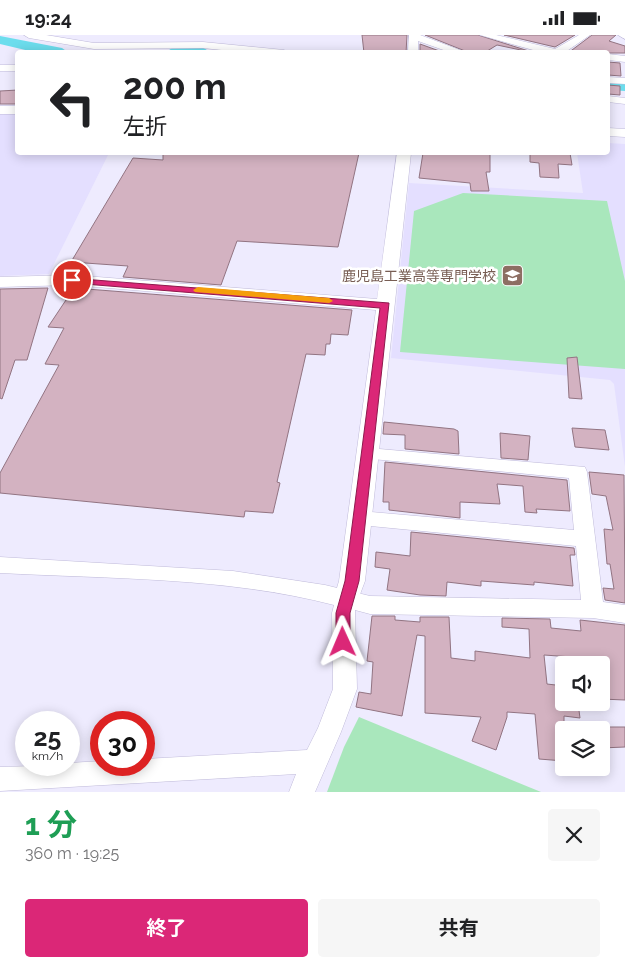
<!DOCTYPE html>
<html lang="ja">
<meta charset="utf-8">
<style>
body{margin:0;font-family:Raleway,"Noto Sans JP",sans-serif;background:#f6f6f6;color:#202124;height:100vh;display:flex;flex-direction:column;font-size:19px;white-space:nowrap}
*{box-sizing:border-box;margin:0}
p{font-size:16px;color:#757577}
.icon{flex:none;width:28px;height:28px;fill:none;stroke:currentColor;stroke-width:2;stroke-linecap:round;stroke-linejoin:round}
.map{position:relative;height:757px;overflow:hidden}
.sheet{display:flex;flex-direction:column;background:#fff;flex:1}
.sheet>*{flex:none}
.banner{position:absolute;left:15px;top:15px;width:595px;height:105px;border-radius:5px;box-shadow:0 2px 12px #0003;background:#fff;color:#202124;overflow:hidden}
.controls{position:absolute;left:555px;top:621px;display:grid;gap:10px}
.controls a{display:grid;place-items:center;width:55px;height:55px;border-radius:5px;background:#fff;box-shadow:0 2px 12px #0003;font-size:25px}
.speed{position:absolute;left:15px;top:676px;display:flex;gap:10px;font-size:25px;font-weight:700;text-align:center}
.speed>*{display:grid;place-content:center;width:65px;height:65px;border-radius:50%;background:#fff;box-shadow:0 2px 12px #0003;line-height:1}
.speed small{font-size:12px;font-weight:400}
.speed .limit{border:8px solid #d22;background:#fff;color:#111}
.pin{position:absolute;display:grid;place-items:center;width:42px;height:42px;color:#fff;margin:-21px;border:2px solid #fff;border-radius:50%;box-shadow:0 1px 5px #0007}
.me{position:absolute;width:55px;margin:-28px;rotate:359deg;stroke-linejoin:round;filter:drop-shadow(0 0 4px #0008)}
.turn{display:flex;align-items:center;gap:18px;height:105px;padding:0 25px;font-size:22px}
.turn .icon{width:65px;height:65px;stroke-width:2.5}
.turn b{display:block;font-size:35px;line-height:42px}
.round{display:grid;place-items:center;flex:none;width:52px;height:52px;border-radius:5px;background:#f6f6f6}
.overview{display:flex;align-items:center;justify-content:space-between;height:85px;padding:0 25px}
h1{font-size:30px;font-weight:700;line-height:38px;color:#1e9e55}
.primary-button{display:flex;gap:10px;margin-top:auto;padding:10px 25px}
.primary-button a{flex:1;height:58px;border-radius:5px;background:#db2777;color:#fff;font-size:20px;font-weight:700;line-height:58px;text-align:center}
.primary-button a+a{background:#f6f6f6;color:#202124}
.status{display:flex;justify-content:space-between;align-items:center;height:35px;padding:0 25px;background:#fff;direction:ltr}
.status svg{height:14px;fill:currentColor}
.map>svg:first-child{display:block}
.built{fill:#e4dfff}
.green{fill:#a9e7bc}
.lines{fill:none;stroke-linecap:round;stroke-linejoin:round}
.river{fill:#6cdded;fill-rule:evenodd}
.building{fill:#d3b2c1;stroke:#927482}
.minor-casing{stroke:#c0bbda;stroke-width:1}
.tertiary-casing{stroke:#c0bbda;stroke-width:1}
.minor{fill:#fff;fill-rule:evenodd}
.tertiary{fill:#fff;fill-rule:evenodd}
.route{fill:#db2777;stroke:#8e194d}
.slow{fill:#f59e0b}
.labels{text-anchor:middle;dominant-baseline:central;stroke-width:5;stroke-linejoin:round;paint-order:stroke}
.education-label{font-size:14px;fill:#785e54;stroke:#fff;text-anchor:end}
</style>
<div class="status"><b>19:24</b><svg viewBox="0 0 49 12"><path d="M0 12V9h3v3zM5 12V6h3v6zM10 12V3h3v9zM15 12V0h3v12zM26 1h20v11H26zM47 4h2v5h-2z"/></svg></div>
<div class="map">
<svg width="625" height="757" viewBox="0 0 625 757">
<rect width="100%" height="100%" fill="#eeebfe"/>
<g class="built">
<polygon points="17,76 18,118 109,118 49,239 0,241 0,77"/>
<polygon points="608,108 625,109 625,432 614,349 610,345 391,323 409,148 583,158 577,118 608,118"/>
</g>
<g class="green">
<polygon points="463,158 607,166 625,246 625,334 400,317 414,176"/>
<polygon points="359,682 541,757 327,757 344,712"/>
</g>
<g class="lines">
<g class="river">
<polygon points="0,1 62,13 69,18 38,18 0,9"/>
<polygon points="172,13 204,13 211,18 165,18"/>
<polygon points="608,45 625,46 625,56 608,55"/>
</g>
</g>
<g class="building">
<polygon points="362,0 407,0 406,18 364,18"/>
<polygon points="425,0 478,0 535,18 497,10 484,18 470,18"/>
<polygon points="504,0 575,0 555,12"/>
<polygon points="592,0 616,0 609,6 625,11 625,18 568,18"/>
<polygon points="420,9 445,18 420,18"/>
<polygon points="608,27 620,28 621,41 608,40"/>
<polygon points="608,50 620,51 620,60 608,59"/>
<polygon points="18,55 18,69 0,69 0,56"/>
<polygon points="163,118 359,118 338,212 237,206 221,250 123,242 128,231 71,227 133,123 163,125"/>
<polygon points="423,118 490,118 490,137 486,137 489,156 471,156 470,148 419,143"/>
<polygon points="530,118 570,118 572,130 558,129 559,143 540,142 539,128 530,127"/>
<polygon points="48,253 27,325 15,325 2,364 0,363 0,254"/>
<polygon points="74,253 352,275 348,300 331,299 330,309 326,309 325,320 306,319 277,447 280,448 273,478 245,476 244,482 0,458 0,438 59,330 45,329 64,293 48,292"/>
<polygon points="577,322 582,364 569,363 567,323"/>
<polygon points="384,387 454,394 458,396 459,419 405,414 405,400 383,399"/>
<polygon points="572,393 605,395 609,415 575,412"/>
<polygon points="500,398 530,401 528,425 501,423"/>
<polygon points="385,427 567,445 570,476 536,474 537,478 525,477 523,451 497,449 500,469 460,467 460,483 389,475 389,467 383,467"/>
<polygon points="589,437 624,440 625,568 605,565 603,553 614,554 610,529 607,529 604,494 613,495 606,461 592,459"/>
<polygon points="411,497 574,513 575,520 570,520 573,551 534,547 534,550 481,546 481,551 447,547 446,561 420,560 387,555 390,534 375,532 376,517 410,521"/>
<polygon points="372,581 395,581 395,585 420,587 420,582 449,582 451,623 475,626 475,616 530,623 529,594 502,592 502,583 550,584 551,593 581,596 580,585 625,590 625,665 601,664 601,624 544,620 547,649 564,651 564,668 578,668 580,683 564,681 564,726 539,724 535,679 507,677 507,682 496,715 472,706 481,682 425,678 425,601 417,600 402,681 356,672 359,657 371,659 373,627 367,626"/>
<polygon points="601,692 625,692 625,712 601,713"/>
</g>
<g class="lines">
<defs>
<g id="minor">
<polygon points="24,0 46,0 94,8 203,7 284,15 289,18 250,18 203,13 94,14 29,3"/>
<polygon points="409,0 420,0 468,18 452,18 418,6 418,18 408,18"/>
<polygon points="480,0 496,0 555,14 579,0 590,0 564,18 544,18"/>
<polygon points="618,0 625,0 625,4"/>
<polygon points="608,19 625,21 625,27 608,25"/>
<rect x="0" y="30" width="18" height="6"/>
<polygon points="608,42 625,43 625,49 608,48"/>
<polygon points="608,61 625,63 625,69 608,67"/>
<path d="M368,413L585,432L587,437L603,567L625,570V588L593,583L370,579L355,575L357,654L341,697L315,757H289L296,739L0,756V732L69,730V728L101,726V730H144V724L307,715L318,693L333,654L332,578L334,570C226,542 111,544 0,538V522L233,536L325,550L370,561L581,565L576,511L360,490L353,488L350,483L353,478L360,476L574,495L569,443L362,423L359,419L362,415Z"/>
</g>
<g id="tertiary">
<rect x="0" y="71" width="18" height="8"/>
<polygon points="608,93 625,94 625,102 608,101"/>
<polygon points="397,118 411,118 365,546 356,570 347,573 338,570 334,563 339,546 376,275 72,250 0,252 0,242 72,240 377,264"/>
</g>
</defs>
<use href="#minor" class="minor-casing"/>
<use href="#tertiary" class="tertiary-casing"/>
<use href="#minor" class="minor"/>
<use href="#tertiary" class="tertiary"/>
</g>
<polygon class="route" points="69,243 389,268 359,546 350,578 350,607 348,611 343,613 338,611 336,607 336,578 345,546 380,273 72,248 68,245"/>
<polygon class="slow" points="198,252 329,263 333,266 329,268 195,257 193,255"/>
<defs>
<symbol id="university-square" viewBox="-11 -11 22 22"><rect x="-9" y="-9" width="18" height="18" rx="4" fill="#8d6e63" stroke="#fff"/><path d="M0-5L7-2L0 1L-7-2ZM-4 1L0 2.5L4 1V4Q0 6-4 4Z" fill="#fff"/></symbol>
</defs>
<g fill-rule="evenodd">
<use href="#university-square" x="500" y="228" width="25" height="25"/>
</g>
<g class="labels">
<g class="education-label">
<text x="496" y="241">鹿児島工業高等専門学校</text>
</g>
</g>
</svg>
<div class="controls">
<a><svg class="icon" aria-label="sound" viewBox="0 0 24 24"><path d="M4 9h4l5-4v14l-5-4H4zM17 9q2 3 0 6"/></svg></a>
<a><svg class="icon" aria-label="layers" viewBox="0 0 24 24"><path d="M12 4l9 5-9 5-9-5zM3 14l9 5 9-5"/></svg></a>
</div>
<div class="speed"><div>25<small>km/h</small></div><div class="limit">30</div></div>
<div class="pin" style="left:72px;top:245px;background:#d93025"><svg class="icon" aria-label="arrive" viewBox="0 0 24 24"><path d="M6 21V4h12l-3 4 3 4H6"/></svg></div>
<svg class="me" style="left:343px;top:607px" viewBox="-20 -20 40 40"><path d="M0-17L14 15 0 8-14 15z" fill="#db2777" stroke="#fff" stroke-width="4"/></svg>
<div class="banner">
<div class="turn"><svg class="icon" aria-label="left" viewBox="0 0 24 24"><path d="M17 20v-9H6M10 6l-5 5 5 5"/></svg><div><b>200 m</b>左折</div></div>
</div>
</div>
<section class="sheet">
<div class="overview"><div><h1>1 分</h1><p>360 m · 19:25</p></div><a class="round"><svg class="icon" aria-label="close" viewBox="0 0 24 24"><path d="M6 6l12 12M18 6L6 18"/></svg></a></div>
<div class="primary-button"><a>終了</a><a>共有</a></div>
</section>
